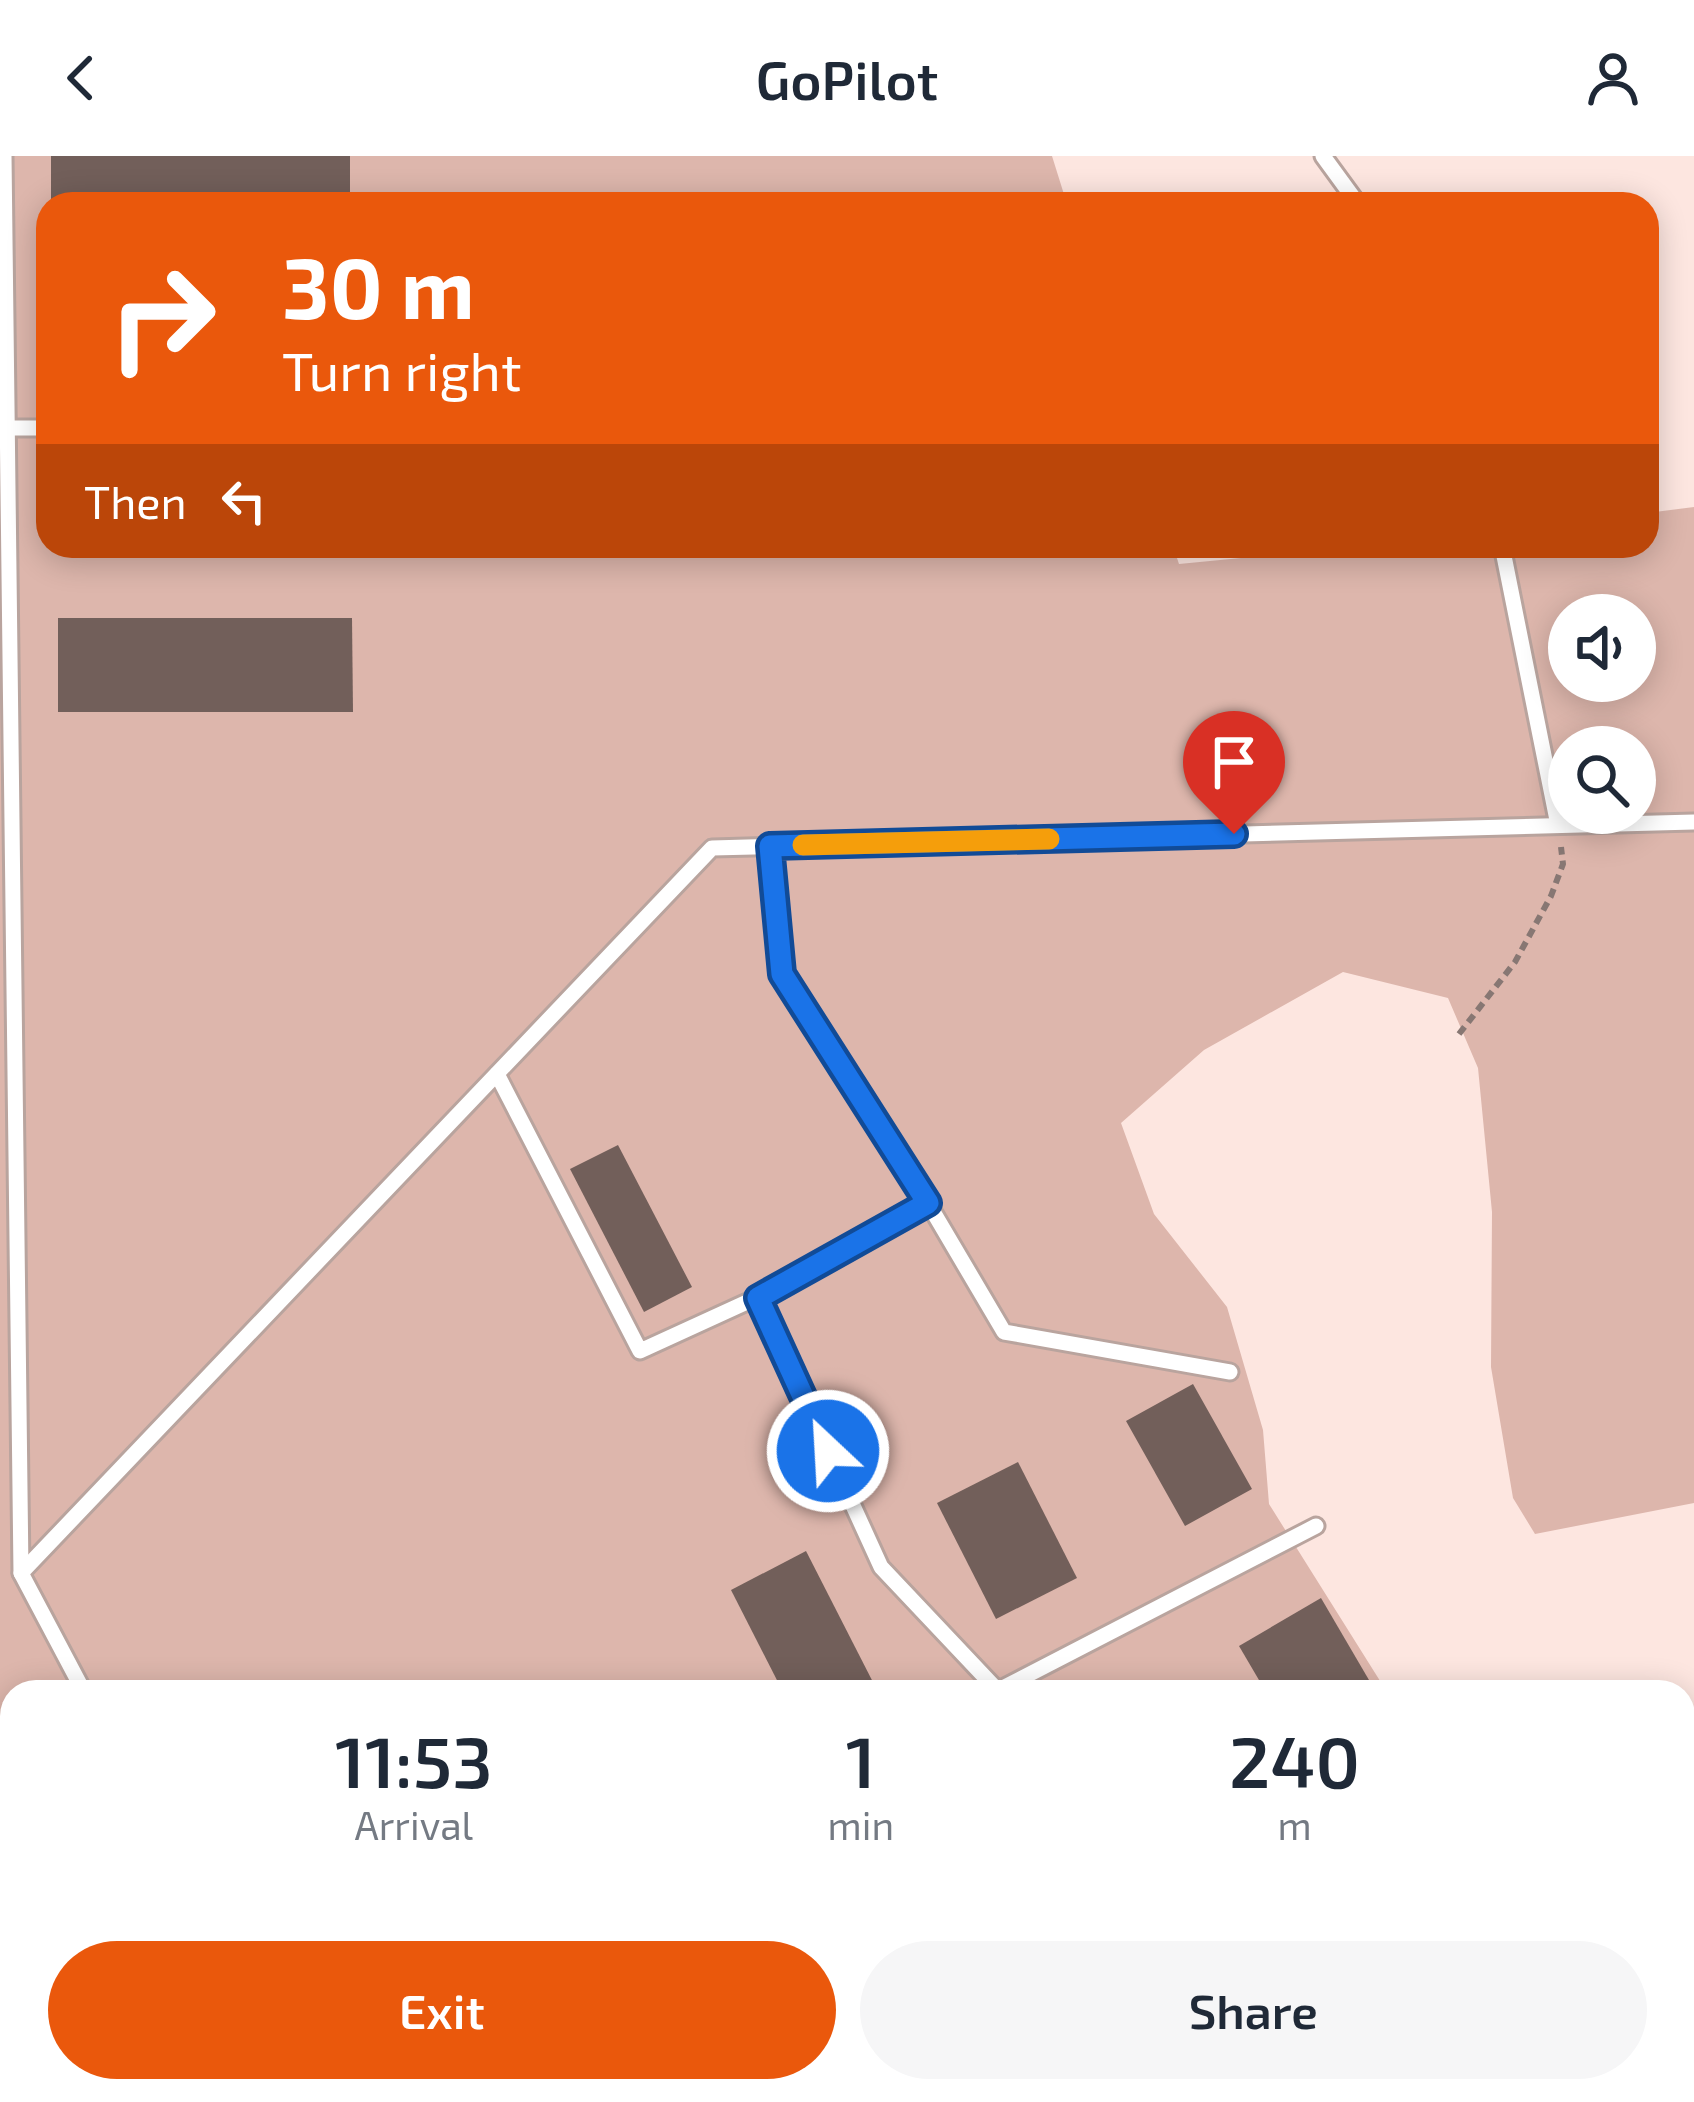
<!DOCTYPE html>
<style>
body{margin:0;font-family:"Exo 2",sans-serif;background:#f6f6f7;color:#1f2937;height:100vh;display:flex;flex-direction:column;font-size:45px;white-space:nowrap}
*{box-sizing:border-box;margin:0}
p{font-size:39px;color:#747a83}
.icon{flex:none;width:66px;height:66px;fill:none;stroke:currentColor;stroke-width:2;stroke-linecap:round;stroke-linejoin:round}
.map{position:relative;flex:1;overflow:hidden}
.sheet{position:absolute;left:0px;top:1524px;width:1695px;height:423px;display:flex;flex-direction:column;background:#fff;border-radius:36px 36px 0 0;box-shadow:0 6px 30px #0003}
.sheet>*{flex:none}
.top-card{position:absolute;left:36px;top:36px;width:1623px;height:366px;border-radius:36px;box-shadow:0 6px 30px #0003;background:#ea580c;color:#fff;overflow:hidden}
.tools{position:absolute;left:1548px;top:438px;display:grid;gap:24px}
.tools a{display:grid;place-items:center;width:108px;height:108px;border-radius:50%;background:#fff;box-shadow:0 6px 30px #0003;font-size:60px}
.pin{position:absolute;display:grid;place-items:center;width:102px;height:102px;color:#fff;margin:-123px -51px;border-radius:50% 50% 50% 0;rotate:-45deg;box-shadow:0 0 12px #0007}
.pin .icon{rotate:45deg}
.me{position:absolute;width:132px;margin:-66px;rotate:335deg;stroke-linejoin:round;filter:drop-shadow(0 0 9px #0008)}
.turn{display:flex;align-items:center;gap:42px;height:252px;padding:0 48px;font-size:54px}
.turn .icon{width:156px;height:156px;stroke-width:2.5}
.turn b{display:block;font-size:84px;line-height:102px}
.then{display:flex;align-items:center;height:114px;padding:0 48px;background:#0003;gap:24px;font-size:45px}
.eta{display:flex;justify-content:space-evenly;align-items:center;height:204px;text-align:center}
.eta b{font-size:72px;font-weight:600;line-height:84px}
.cta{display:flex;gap:24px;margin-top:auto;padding:24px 48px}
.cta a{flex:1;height:138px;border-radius:72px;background:#ea580c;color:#fff;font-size:48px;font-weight:600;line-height:138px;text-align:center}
.cta a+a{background:#f6f6f7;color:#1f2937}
header{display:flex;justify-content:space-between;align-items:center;height:156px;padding:0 48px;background:#fff;font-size:54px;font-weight:600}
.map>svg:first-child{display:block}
.green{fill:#ddb6ac;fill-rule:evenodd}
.building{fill:#725f5a}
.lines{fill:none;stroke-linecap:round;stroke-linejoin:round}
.service-casing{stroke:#b9a49e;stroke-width:21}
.path{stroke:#877773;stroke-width:6;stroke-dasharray:9 6;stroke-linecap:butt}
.service{stroke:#fff;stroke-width:15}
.route-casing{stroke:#114b97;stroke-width:30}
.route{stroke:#1a73e8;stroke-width:21}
.slow{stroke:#f59e0b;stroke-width:21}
</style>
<header><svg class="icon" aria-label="back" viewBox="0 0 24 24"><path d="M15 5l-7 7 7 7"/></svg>GoPilot<svg class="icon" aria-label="person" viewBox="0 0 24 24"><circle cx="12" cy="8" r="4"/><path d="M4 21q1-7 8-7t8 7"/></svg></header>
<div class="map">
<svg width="1694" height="1946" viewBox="0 0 1694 1946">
<rect width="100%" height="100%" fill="#fde6e0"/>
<g class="green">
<path d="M0,0H1052L1067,48H48V390H1173L1179,408L1363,390H1647V357L1694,351V1347L1535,1378L1513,1342L1491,1211L1492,1056L1478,912L1448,842L1343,816L1204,894L1121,967L1154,1058L1227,1151L1263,1274L1269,1348L1387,1536H12V1860L0,1869ZM1569,459H1635V525H1569ZM1569,591H1635V657H1569Z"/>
<polygon points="1694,1704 1694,1946 264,1946 258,1935 1683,1935 1683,1715"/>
</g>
<g class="building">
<rect x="51" y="0" width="299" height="48"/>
<polygon points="58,462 352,462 353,556 58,556"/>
<polygon points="618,989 692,1131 644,1156 570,1013"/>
<polygon points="1193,1228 1252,1333 1185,1370 1126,1265"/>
<polygon points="1018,1306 1077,1422 996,1463 937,1347"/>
<polygon points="806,1395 878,1536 783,1536 731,1434"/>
<polygon points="1321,1442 1376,1536 1266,1536 1239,1490"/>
<polygon points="0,1665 12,1687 12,1767 0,1774"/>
<polygon points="1683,1735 1694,1763 1694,1790 1683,1795"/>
<polygon points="63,1935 139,1935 146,1946 53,1946 51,1943"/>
<polygon points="1214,1935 1357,1935 1336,1946 1193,1946"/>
</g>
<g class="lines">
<defs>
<g id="service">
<polyline points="4,0 21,1417 84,1536"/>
<polyline points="1323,0 1358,48"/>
<polyline points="7,272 48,272"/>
<polyline points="1502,390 1558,669"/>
<polyline points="770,690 782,818 928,1047 758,1141 881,1411 999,1536"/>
<polyline points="497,918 640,1195 758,1141"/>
<polyline points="928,1047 1004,1176 1230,1216"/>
<polyline points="21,1417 712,692 1694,666"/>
<polyline points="997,1535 1316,1370"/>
<polyline points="1683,1658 1694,1652"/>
<polyline points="188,1935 194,1946"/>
<polyline points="295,1935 301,1946"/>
<polyline points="1009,1935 1014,1946"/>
<polyline points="1101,1946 1123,1935"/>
</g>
</defs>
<use href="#service" class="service-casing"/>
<g class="path">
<polyline points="1459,878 1515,806 1551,740 1563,708 1561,691"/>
<polyline points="29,1946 35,1935"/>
</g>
<use href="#service" class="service"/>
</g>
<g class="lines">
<defs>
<polyline id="route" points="828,1295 758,1142 928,1047 782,818 770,690 1234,678"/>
</defs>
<use href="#route" class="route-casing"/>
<use href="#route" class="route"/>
<polyline class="slow" points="803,689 1049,683"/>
</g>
</svg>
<div class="tools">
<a><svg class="icon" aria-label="sound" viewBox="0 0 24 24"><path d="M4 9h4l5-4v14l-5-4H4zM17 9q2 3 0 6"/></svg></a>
<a><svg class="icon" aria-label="search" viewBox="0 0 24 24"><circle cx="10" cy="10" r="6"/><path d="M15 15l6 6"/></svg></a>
</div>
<div class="pin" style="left:1234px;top:678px;background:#d93025"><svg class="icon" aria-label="arrive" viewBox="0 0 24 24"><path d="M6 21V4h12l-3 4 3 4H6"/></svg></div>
<svg class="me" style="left:828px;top:1295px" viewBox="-20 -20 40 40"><circle r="17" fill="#1a73e8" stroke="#fff" stroke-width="3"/><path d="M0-11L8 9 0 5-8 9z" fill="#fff"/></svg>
<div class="top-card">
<div class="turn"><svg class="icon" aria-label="right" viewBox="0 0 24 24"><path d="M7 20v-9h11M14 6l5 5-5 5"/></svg><div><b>30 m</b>Turn right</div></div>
<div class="then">Then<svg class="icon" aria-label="left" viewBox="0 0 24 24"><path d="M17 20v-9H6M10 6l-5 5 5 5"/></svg></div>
</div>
<section class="sheet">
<div class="eta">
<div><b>11:53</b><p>Arrival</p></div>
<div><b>1</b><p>min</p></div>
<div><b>240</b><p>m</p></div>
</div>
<div class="cta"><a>Exit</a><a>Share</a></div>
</section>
</div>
